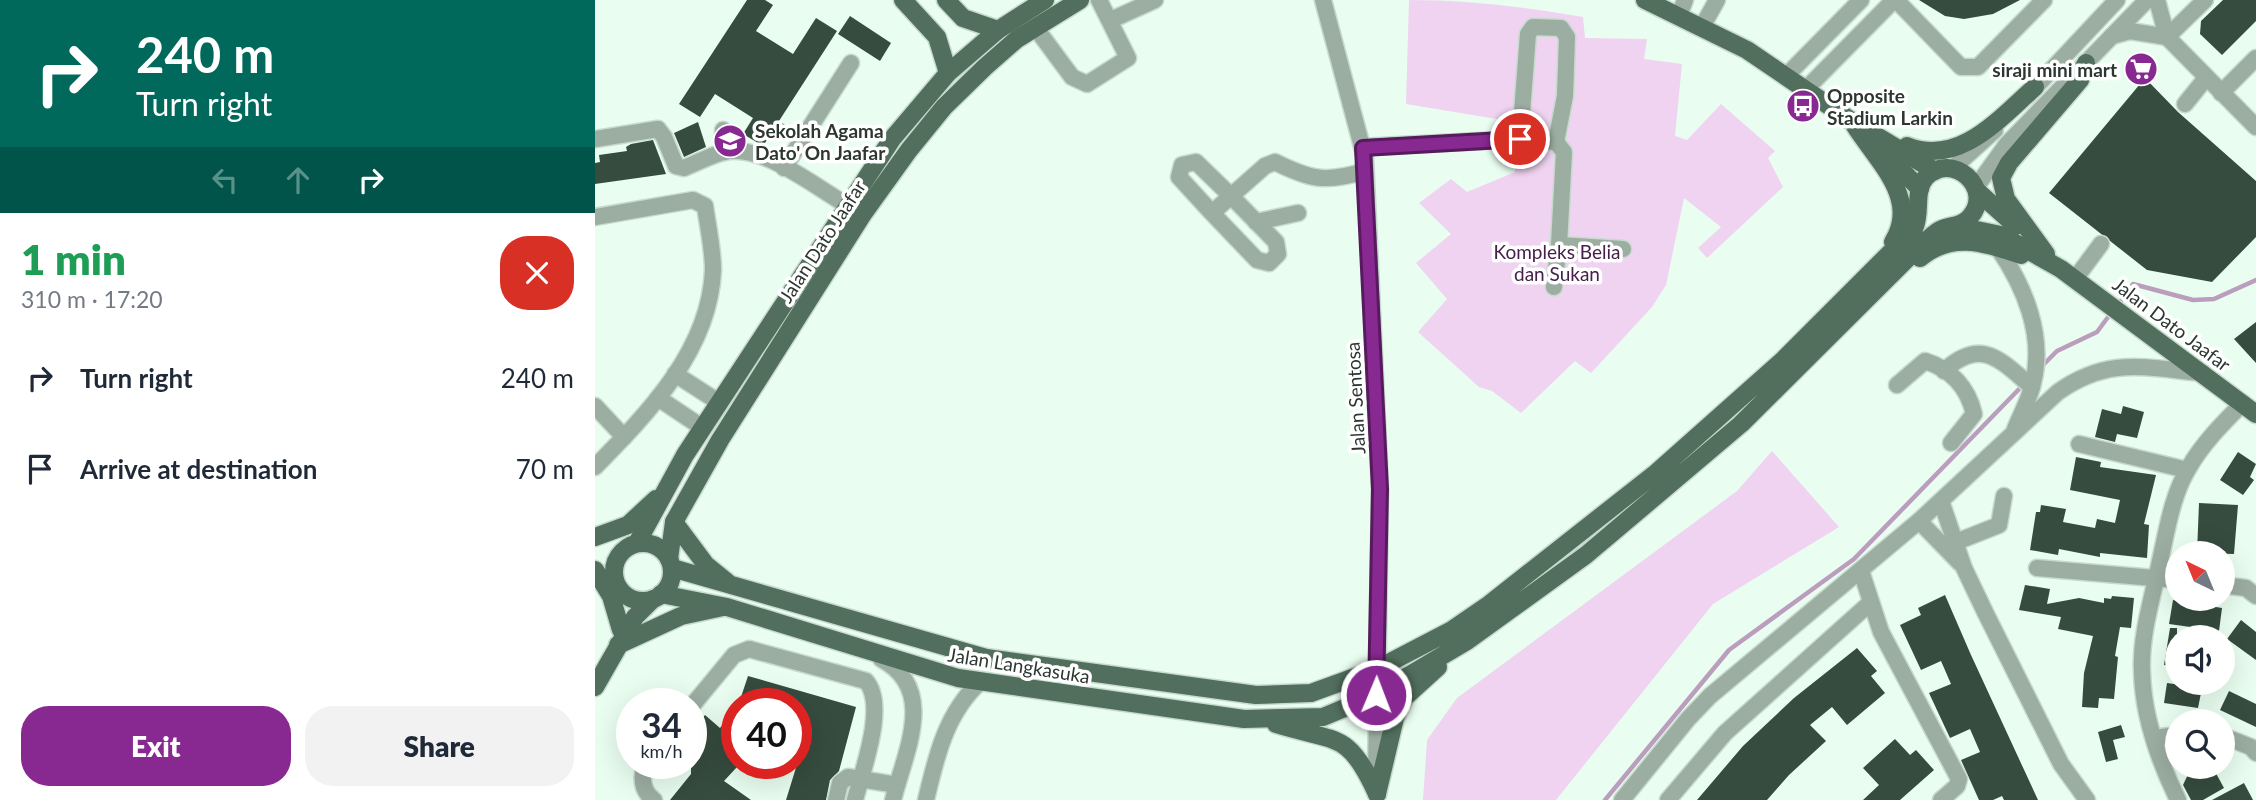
<!DOCTYPE html>
<meta charset="utf-8">
<style>
body{margin:0;font-family:Lato,sans-serif;background:#f2f2f3;color:#1f2937;height:100vh;display:flex;flex-direction:column;font-size:26px;white-space:nowrap}
*{box-sizing:border-box;margin:0}
p{font-size:23px;color:#747a83}
.icon{flex:none;width:38px;height:38px;fill:none;stroke:currentColor;stroke-width:2;stroke-linecap:round;stroke-linejoin:round}
.map{position:relative;flex:1;overflow:hidden}
.sheet{display:flex;flex-direction:column;background:#fff;width:595px}
.sheet>*{flex:none}
.hud{background:#00695c;color:#fff;overflow:hidden}
.needle{width:46px;rotate:317deg}
.buttons{position:absolute;left:1570px;top:541px;display:grid;gap:14px}
.buttons a{display:grid;place-items:center;width:70px;height:70px;border-radius:50%;background:#fff;box-shadow:0 7px 28px #0002;font-size:35px}
.speed{position:absolute;left:21px;top:688px;display:flex;gap:14px;font-size:35px;font-weight:700;text-align:center}
.speed>*{display:grid;place-content:center;width:91px;height:91px;border-radius:50%;background:#fff;box-shadow:0 7px 28px #0002;line-height:1}
.speed small{font-size:18px;font-weight:400}
.speed .limit{border:10px solid #d22;background:#fff;color:#111}
.pin{position:absolute;display:grid;place-items:center;width:60px;height:60px;color:#fff;margin:-30px;border:4px solid #fff;border-radius:50%;box-shadow:0 2px 7px #0007}
.me{position:absolute;width:77px;margin:-38px;rotate:1deg;stroke-linejoin:round;filter:drop-shadow(0 0 5px #0008)}
.turn{display:flex;align-items:center;gap:24px;height:147px;padding:0 21px;font-size:32px}
.turn .icon{width:91px;height:91px;stroke-width:2.5}
.turn b{display:block;font-size:49px;line-height:60px}
.lanes{display:flex;align-items:center;height:66px;padding:0 21px;background:#0003;justify-content:center;gap:35px;direction:ltr}
.lanes .off{opacity:.35}
.round{display:grid;place-items:center;flex:none;width:74px;height:74px;border-radius:28px;background:#f2f2f3}
.head{display:flex;align-items:center;justify-content:space-between;height:119px;padding:0 21px}
h1{font-size:42px;font-weight:800;line-height:52px;color:#1e9e55}
.button{display:flex;gap:14px;margin-top:auto;padding:14px 21px}
.button a{flex:1;height:80px;border-radius:28px;background:#882891;color:#fff;font-size:28px;font-weight:800;line-height:80px;text-align:center}
.button a+a{background:#f2f2f3;color:#1f2937}
ul{padding:0;list-style:none}
li{display:flex;align-items:center;gap:21px;height:91px;padding:0 21px}
li div{flex:1}
li b{display:block;font-size:26px}
li em{font-style:normal}
main{display:flex;flex:1;min-height:0}
.map>svg:first-child{display:block}
.green{fill:#efd3f1}
.lines{fill:none;stroke-linecap:round;stroke-linejoin:round}
.stream{stroke:#bb9ebd;stroke-width:4.5}
.building{fill:#364c3e}
.minor-casing{stroke:#c7dace;stroke-width:19}
.major-casing{stroke:#c7dace;stroke-width:21}
.minor{stroke:#9cada2;stroke-width:16}
.major{stroke:#516f5c;stroke-width:18}
.route-casing{stroke:#581a5e;stroke-width:18}
.route{stroke:#882891;stroke-width:12}
.labels{text-anchor:middle;dominant-baseline:central;stroke-width:7;stroke-linejoin:round;paint-order:stroke}
.poi-label{font-size:19px;font-weight:bold;fill:#2d3731;stroke:#fff;text-anchor:start}
.street-label{font-size:19px;fill:#2d3731;stroke:#fff}
.park-label{font-size:19px;fill:#452049;stroke:#fff}
</style>
<main>
<section class="sheet">
<div class="hud">
<div class="turn"><svg class="icon" aria-label="right" viewBox="0 0 24 24"><path d="M7 20v-9h11M14 6l5 5-5 5"/></svg><div><b>240 m</b>Turn right</div></div>
<div class="lanes"><svg class="icon off" aria-label="left" viewBox="0 0 24 24"><path d="M17 20v-9H6M10 6l-5 5 5 5"/></svg><svg class="icon off" aria-label="ahead" viewBox="0 0 24 24"><path d="M12 20V5M6 11l6-6 6 6"/></svg><svg class="icon" aria-label="right" viewBox="0 0 24 24"><path d="M7 20v-9h11M14 6l5 5-5 5"/></svg></div>
</div>
<div class="head"><div><h1>1 min</h1><p>310 m · 17:20</p></div><a class="round" style="background:#d93025;color:#fff"><svg class="icon" aria-label="close" viewBox="0 0 24 24"><path d="M6 6l12 12M18 6L6 18"/></svg></a></div>
<ul>
<li><svg class="icon" aria-label="right" viewBox="0 0 24 24"><path d="M7 20v-9h11M14 6l5 5-5 5"/></svg><div><b>Turn right</b></div><em>240 m</em></li>
<li><svg class="icon" aria-label="arrive" viewBox="0 0 24 24"><path d="M6 21V4h12l-3 4 3 4H6"/></svg><div><b>Arrive at destination</b></div><em>70 m</em></li>
</ul>
<div class="button"><a>Exit</a><a>Share</a></div>
</section>
<div class="map">
<svg width="1661" height="800" viewBox="0 0 1661 800">
<rect width="100%" height="100%" fill="#e9fef0"/>
<g class="green">
<path d="M814,0C874,0 930,7 988,17L990,38L1052,39L1049,59L1087,64L1080,136L1092,140L1126,104L1180,151L1173,158L1188,187L1112,258L1103,248L1126,227L1089,198L1071,285L1057,307L996,373L980,361L926,413L897,391L884,387L823,332L852,299L821,263L856,234L824,203L856,179L872,192L920,172L914,121L811,104Z"/>
<polygon points="1177,451 1244,527 1118,604 961,800 828,800 832,740 862,698 1142,491"/>
</g>
<g class="lines">
<g class="stream">
<polyline points="1522,306 1538,284 1598,300 1619,299 1661,280"/>
<polyline points="1447,366 1462,351 1502,332 1516,313"/>
<polyline points="1010,800 1134,650 1259,559 1428,385"/>
</g>
</g>
<g class="building">
<polygon points="152,0 170,0 178,5 161,31 198,54 221,18 242,31 184,121 195,128 188,139 177,132 168,146 148,134 158,118 120,94 105,117 84,104"/>
<polygon points="1324,0 1425,0 1398,14 1369,19 1350,16"/>
<polygon points="1628,0 1661,0 1661,21 1627,55 1605,34 1606,21"/>
<polygon points="255,16 296,43 285,61 243,34"/>
<polygon points="1550,78 1583,112 1661,181 1661,237 1617,282 1552,270 1454,193"/>
<polygon points="103,122 111,147 89,157 79,133"/>
<polygon points="58,140 71,174 0,184 0,163 5,162 4,155 32,151 31,147 36,144"/>
<polygon points="1661,322 1661,363 1639,339"/>
<polygon points="1528,406 1549,412 1542,438 1522,434 1520,442 1500,437 1507,409 1526,414"/>
<polygon points="1643,452 1661,464 1655,477 1659,480 1648,495 1625,480"/>
<polygon points="1481,457 1506,462 1505,467 1561,475 1549,524 1554,525 1552,558 1505,553 1505,557 1464,549 1463,555 1435,550 1441,512 1445,512 1446,505 1471,509 1468,522 1500,528 1502,519 1520,523 1525,500 1475,490"/>
<polygon points="1604,503 1643,505 1639,554 1602,553"/>
<polygon points="1430,585 1455,589 1452,604 1484,598 1509,603 1509,598 1516,599 1517,596 1539,598 1536,628 1525,627 1520,656 1523,657 1519,699 1504,698 1503,708 1487,707 1489,673 1498,636 1463,629 1466,617 1424,610"/>
<polygon points="1350,595 1376,655 1443,800 1409,800 1407,796 1398,800 1384,800 1366,760 1385,752 1375,729 1355,738 1334,693 1356,684 1346,661 1326,670 1305,625 1326,615 1323,608"/>
<polygon points="1578,600 1627,608 1624,631 1574,624"/>
<polygon points="1646,620 1661,632 1661,660 1632,639"/>
<polygon points="1575,628 1582,628 1582,667 1569,665"/>
<polygon points="1262,648 1282,671 1276,676 1290,693 1252,725 1237,707 1215,725 1231,741 1194,775 1172,800 1102,800 1148,746 1199,698"/>
<polygon points="153,676 261,707 244,771 235,780 231,800 191,800 212,732 201,730 201,704 156,704 146,697"/>
<polygon points="1572,683 1607,688 1603,708 1569,703"/>
<polygon points="1634,691 1661,704 1661,727 1625,710"/>
<polygon points="110,715 125,728 134,717 142,724 142,767 129,781 156,800 75,800 96,774 96,731"/>
<polygon points="1526,725 1530,737 1518,740 1523,759 1511,762 1503,732"/>
<polygon points="1300,739 1315,755 1321,750 1339,770 1305,800 1268,800 1284,785 1268,768"/>
<polygon points="1597,766 1617,766 1629,788 1608,800 1596,800 1588,785"/>
<polygon points="1649,783 1658,800 1617,800"/>
</g>
<g class="lines">
<defs>
<g id="minor">
<polyline points="728,0 770,158 785,489 781,780"/>
<polyline points="1301,0 1366,67 1383,67 1449,0"/>
<polyline points="1562,0 1572,37 1661,127"/>
<polyline points="1084,16 1090,0"/>
<polyline points="516,20 560,0"/>
<polyline points="440,27 477,77 492,84 533,58 504,0"/>
<polyline points="1107,27 1122,0"/>
<polyline points="1517,36 1535,31 1572,37"/>
<polyline points="1572,37 1610,0"/>
<polyline points="1192,75 1266,0"/>
<polyline points="1212,88 1299,0"/>
<polyline points="1626,93 1661,58"/>
<polyline points="1432,96 1522,0"/>
<polyline points="1590,104 1611,78"/>
<polyline points="128,130 130,152"/>
<path d="M0,139L63,129L69,137L81,166L89,168C102,163 116,155 129,152C167,143 220,187 252,205"/>
<polyline points="925,139 961,142 969,152 964,245 1028,249"/>
<polyline points="768,147 925,139 933,34 938,27 966,28 972,37 970,96 961,142"/>
<polyline points="189,168 256,63"/>
<polyline points="1358,168 1400,130"/>
<polyline points="1381,187 1412,144 1552,0"/>
<path d="M617,213L662,260L674,263L683,254L681,242L636,196L617,213L584,177L587,165L601,162L636,196L670,166L680,162C716,180 731,183 770,171"/>
<path d="M0,217L98,200L110,206C113,227 118,249 118,270C115,350 53,413 0,467"/>
<polyline points="661,222 703,213"/>
<path d="M1403,248C1429,286 1450,335 1438,383C1435,398 1426,414 1420,429"/>
<polyline points="1480,279 1506,244"/>
<polyline points="959,287 964,245"/>
<path d="M1349,371C1387,336 1406,361 1437,387"/>
<polyline points="80,374 125,403"/>
<path d="M1302,385L1330,361C1356,369 1373,388 1379,414L1356,443"/>
<polyline points="63,398 108,428"/>
<polyline points="0,406 29,437"/>
<polyline points="1484,444 1592,470"/>
<polyline points="1346,501 1369,568 1390,612 1466,764 1492,800"/>
<polyline points="1324,521 1365,563"/>
<polyline points="1361,542 1404,525 1409,496"/>
<polyline points="1442,568 1582,580"/>
<polyline points="1266,571 1286,632 1364,779 1362,786 1346,800"/>
<polyline points="1628,585 1651,588 1661,596"/>
<path d="M286,659C343,689 310,752 298,800"/>
<path d="M96,707L139,655L154,649L271,681C292,705 268,769 260,800"/>
<polyline points="1628,736 1656,747 1661,753"/>
<polyline points="1559,738 1582,735"/>
<path d="M50,763C46,777 46,791 59,800"/>
<polyline points="241,800 245,783 253,777 302,785"/>
<path d="M331,800C341,757 351,713 385,682"/>
<path d="M1027,800L1093,719L1115,696L1324,521L1463,392C1514,356 1550,368 1608,373"/>
<polyline points="1073,800 1130,733 1275,603"/>
<path d="M1583,800C1564,761 1548,716 1547,672C1545,636 1558,596 1565,561C1572,530 1577,496 1593,469C1607,444 1628,423 1648,403"/>
</g>
<g id="major">
<polyline points="308,0 342,37 353,73"/>
<polyline points="351,0 368,18 403,30"/>
<polyline points="1050,0 1152,50 1255,120 1340,171"/>
<path d="M1260,126C1283,162 1325,199 1298,242"/>
<polyline points="1283,146 1325,189"/>
<path d="M1312,146C1364,167 1404,119 1440,87"/>
<polyline points="1382,191 1421,226"/>
<polyline points="1362,226 1406,235 1466,269 1661,414"/>
<polyline points="1451,254 1411,199 1406,178 1414,163 1485,80 1491,63"/>
<path d="M1325,258C1358,231 1389,243 1426,255"/>
<polyline points="79,522 111,565 132,582"/>
<polyline points="0,537 33,525 61,499"/>
<circle cx="48" cy="572" r="29"/>
<polyline points="42,543 90,455 297,139 353,73 403,30 450,0"/>
<polyline points="74,559 79,522 125,440 268,214 314,150 349,107 390,67 422,39 485,0"/>
<polyline points="0,570 16,596 26,630"/>
<path d="M66,594L132,607L363,678L649,719L728,717L781,695L872,641L991,555L1146,424L1328,243C1334,239 1339,233 1345,230C1355,225 1367,227 1375,217C1400,189 1357,150 1331,177C1318,191 1327,212 1319,229L1187,361L1061,473L892,606L857,630L782,669L716,693L661,695L391,658L77,568"/>
<polyline points="23,645 86,616 128,607"/>
<polyline points="0,687 40,617 58,599"/>
<path d="M681,724C742,743 753,730 782,794"/>
<polyline points="782,794 800,718 810,697 843,667"/>
</g>
</defs>
<use href="#minor" class="minor-casing"/>
<use href="#major" class="major-casing"/>
<use href="#minor" class="minor"/>
<use href="#major" class="major"/>
</g>
<g class="lines">
<defs>
<polyline id="route" points="781,695 785,489 768,148 925,139"/>
</defs>
<use href="#route" class="route-casing"/>
<use href="#route" class="route"/>
</g>
<defs>
<symbol id="supermarket-disc" viewBox="-11 -11 22 22"><circle r="9.5" fill="#882891" stroke="#fff"/><path d="M-6-5.5h2.5l.6 2H6L4.5 2H-2.5L-4.4-4H-6ZM-1.5 3.2a1.3 1.3 0 1 0 .1 0ZM3 3.2a1.3 1.3 0 1 0 .1 0Z" fill="#fff"/></symbol>
<symbol id="bus-disc" viewBox="-11 -11 22 22"><circle r="9.5" fill="#882891" stroke="#fff"/><path d="M-5-6H5V4H4V6H2V4H-2V6H-4V4H-5ZM-3.5-4V0h7V-4ZM-3.5 1.2v1.5H-2V1.2ZM2 1.2v1.5H3.5V1.2Z" fill="#fff"/></symbol>
<symbol id="school-disc" viewBox="-11 -11 22 22"><circle r="9.5" fill="#882891" stroke="#fff"/><path d="M0-5L7-2L0 1L-7-2ZM-4 1L0 2.5L4 1V4Q0 6-4 4Z" fill="#fff"/></symbol>
</defs>
<g fill-rule="evenodd">
<use href="#supermarket-disc" x="1527" y="50" width="38" height="38"/>
<use href="#bus-disc" x="1189" y="87" width="38" height="38"/>
<use href="#school-disc" x="116" y="122" width="38" height="38"/>
</g>
<g class="labels">
<g class="poi-label">
<text x="1522" y="69" text-anchor="end">siraji mini mart</text>
<text x="1232" y="95">Opposite<tspan x="1232" dy="22">Stadium Larkin</tspan></text>
<text x="160" y="130">Sekolah Agama<tspan x="160" dy="22">Dato' On Jaafar</tspan></text>
</g>
<g class="street-label">
<text transform="translate(227 241) rotate(-57)">Jalan Dato Jaafar</text>
<text transform="translate(1577 324) rotate(37)">Jalan Dato Jaafar</text>
<text transform="translate(760 398) rotate(-93)">Jalan Sentosa</text>
<text transform="translate(424 665) rotate(9)">Jalan Langkasuka</text>
</g>
<g class="park-label">
<text x="962" y="251">Kompleks Belia<tspan x="962" dy="22">dan Sukan</tspan></text>
</g>
</g>
</svg>
<div class="buttons">
<a><svg class="needle" viewBox="-14 -14 28 28"><path d="M0-13l5 13h-10z" fill="#e53935"/><path d="M0 13l5-13h-10z" fill="#747a83"/></svg></a>
<a><svg class="icon" aria-label="sound" viewBox="0 0 24 24"><path d="M4 9h4l5-4v14l-5-4H4zM17 9q2 3 0 6"/></svg></a>
<a><svg class="icon" aria-label="search" viewBox="0 0 24 24"><circle cx="10" cy="10" r="6"/><path d="M15 15l6 6"/></svg></a>
</div>
<div class="speed"><div>34<small>km/h</small></div><div class="limit">40</div></div>
<div class="pin" style="left:925px;top:139px;background:#d93025"><svg class="icon" aria-label="arrive" viewBox="0 0 24 24"><path d="M6 21V4h12l-3 4 3 4H6"/></svg></div>
<svg class="me" style="left:781px;top:695px" viewBox="-20 -20 40 40"><circle r="17" fill="#882891" stroke="#fff" stroke-width="3"/><path d="M0-11L8 9 0 5-8 9z" fill="#fff"/></svg>
</div>
</main>
